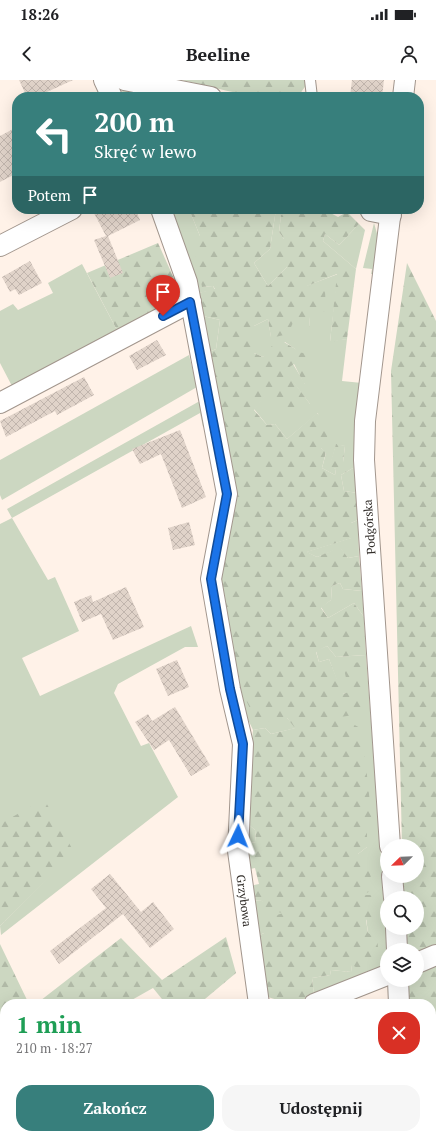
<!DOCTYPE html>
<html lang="pl">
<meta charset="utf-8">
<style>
body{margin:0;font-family:"PT Serif",serif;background:#f6f6f6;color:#202124;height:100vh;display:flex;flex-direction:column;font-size:15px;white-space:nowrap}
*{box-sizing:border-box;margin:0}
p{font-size:13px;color:#757577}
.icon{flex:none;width:22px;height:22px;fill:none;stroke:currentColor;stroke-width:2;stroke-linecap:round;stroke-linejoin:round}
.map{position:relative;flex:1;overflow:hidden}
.sheet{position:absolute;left:0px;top:919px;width:436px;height:140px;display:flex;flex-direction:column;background:#fff;border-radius:16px 16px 0 0;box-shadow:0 4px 16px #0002}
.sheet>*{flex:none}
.banner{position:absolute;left:12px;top:12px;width:412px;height:122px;border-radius:16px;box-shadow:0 4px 16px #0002;background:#377f7c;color:#fff;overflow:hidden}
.needle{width:26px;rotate:247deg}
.controls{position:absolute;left:380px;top:759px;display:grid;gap:8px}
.controls a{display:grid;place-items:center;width:44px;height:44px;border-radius:50%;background:#fff;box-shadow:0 4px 16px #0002;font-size:20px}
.pin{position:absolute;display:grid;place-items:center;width:34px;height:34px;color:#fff;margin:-41px -17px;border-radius:50% 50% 50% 0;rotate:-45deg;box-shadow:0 0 4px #0007}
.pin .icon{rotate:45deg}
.me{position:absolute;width:44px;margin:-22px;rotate:2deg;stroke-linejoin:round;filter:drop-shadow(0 0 3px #0008)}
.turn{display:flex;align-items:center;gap:14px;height:84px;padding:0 16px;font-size:18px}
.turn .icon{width:52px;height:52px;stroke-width:2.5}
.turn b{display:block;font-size:28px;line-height:34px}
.then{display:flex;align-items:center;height:38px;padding:0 16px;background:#0003;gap:8px;font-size:15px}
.round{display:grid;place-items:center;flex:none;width:42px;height:42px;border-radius:16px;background:#f6f6f6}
.summary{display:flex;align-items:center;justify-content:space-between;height:68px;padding:0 16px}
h1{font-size:24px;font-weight:800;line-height:30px;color:#1e9e55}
.cta{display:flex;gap:8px;margin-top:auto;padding:8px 16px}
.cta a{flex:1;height:46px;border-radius:16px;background:#377f7c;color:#fff;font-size:16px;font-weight:800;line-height:46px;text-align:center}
.cta a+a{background:#f6f6f6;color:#202124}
.status{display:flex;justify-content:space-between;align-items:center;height:28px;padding:0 20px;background:#fff;direction:ltr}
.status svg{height:11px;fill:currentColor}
header{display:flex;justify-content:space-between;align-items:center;height:52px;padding:0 16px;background:#fff;font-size:18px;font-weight:800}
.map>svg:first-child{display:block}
.grass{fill:#ccd7c1}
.forest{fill:url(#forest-firs)}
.building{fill:url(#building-cross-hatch)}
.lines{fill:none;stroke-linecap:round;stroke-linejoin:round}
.lane-casing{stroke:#a2968d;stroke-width:12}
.street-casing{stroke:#a2968d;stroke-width:22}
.lane{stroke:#fff;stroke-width:10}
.street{stroke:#fff;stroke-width:20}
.route-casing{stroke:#114b97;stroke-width:10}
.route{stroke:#1a73e8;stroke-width:7}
.labels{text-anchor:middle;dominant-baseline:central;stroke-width:3;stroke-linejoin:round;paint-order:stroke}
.street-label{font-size:12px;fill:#322e2a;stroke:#fff}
</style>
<div class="status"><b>18:26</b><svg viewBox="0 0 49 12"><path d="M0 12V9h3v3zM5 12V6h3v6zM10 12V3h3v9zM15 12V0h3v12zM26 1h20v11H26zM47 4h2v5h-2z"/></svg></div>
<header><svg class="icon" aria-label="back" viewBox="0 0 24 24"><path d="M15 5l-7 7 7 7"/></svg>Beeline<svg class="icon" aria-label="person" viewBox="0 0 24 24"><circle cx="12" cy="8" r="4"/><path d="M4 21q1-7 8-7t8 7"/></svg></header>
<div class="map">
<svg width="436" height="1059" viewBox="0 0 436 1059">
<defs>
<pattern id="forest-firs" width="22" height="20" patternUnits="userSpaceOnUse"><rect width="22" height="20" fill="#ccd7c1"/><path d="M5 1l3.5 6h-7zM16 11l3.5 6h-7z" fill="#b0b9a6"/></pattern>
<pattern id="building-cross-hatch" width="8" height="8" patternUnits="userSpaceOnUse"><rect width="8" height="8" fill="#e0d3c9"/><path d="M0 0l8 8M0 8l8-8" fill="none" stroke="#c1b5ad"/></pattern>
</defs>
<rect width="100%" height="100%" fill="#fff2e8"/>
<g class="grass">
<polygon points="123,10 177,17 119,17"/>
<polygon points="166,129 189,129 200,156 202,207 213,206 215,210 198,213"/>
<polygon points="276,129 287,129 281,135 279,152 284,159 287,187 268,206 254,183 270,169"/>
<polygon points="374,143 378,157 374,194 371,194 372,189 363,188"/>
<polygon points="359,144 365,150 356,189 323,161 325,154 339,165"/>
<polygon points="82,184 119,254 13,308 0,283 0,231 13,224 18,230 53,213 48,203"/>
<path d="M338,194L330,261L347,259L342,301L362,303L358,413L344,411L341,395L353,388V382H343L345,366L336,365L330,386L336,389L335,395L322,388L326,373L321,368L318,333L287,359L275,344L267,345L254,329L266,314L310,324L284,290L293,284L305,304C306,278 306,276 285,262L263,277L254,273V246L268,239L271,257L295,237L310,247L306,206Z"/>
<polygon points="203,236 220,240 216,269 209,272"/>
<polygon points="189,275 197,307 2,420 0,415 0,380"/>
<polygon points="198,322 201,323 207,343 203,347 200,333 12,438 48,500 55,497 79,551 22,578 40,616 191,546 198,567 185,567 118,604 114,613 141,666 149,663 178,717 1,855 0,846 72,773 0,744 0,444 12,438 7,429"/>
<polygon points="358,440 359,476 348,478 340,468 317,477 306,472 351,458 351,443"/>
<polygon points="340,503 343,509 362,511 364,537 354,523 328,538 321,527 331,520 332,506"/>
<polygon points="327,566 336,577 366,575 388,870 386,882 379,890 314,915 312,898 330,895 331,890 351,892 352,884 368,853 358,774 367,767 367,744 340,637 349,613 342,614 329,579 319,582 316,571"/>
<polygon points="235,597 287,638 296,648 271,654 265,648 253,650 240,623"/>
<polygon points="247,711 252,713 248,744 255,750 256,762 244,764"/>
<polygon points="251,820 262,821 284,833 264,853 255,857"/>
<polygon points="56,1054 86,1054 92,1059 48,1059"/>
</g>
<g class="forest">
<path d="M181,0H306L307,4L299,15C264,24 216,7 181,0Z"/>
<polygon points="189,129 276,129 270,169 254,183 268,206 287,187 272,176 284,159 279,152 281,135 287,129 323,129 338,137 347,132 359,144 339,165 325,154 323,161 356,189 347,259 330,262 337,194 307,206 325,211 326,231 309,233 310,248 295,238 288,254 271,258 268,239 254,246 254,273 263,277 276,261 284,262 302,273 313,270 316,277 306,285 312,297 304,304 294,284 285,290 310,324 289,339 266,315 254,330 267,345 275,344 287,359 317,333 331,350 321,368 326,372 322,388 335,395 336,389 329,387 336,364 345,366 343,382 353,382 353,388 341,395 344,411 358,413 358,440 351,443 352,458 307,472 317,477 340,467 348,478 359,476 362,511 343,509 340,503 332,506 331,520 321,528 328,538 354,523 364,537 366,575 336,577 327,566 316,572 319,582 329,579 343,614 349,612 343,584 361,582 361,634 340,637 362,649 372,742 367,744 367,767 358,774 369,779 372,810 363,815 374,815 376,835 366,840 368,853 377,858 379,876 367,893 352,885 351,892 331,890 330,895 312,898 314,915 290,924 268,917 255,857 264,853 265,839 283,833 266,830 262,821 251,820 250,806 259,804 255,788 245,790 244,764 256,762 255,750 248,744 252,713 247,711 253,650 265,648 271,654 295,648 287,638 257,643 235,597 219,506 237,413 209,272 216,269 220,240 203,236 198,213 215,209 213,206 202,207 194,167 200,156"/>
<polygon points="158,163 177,205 180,222 119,254 87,193"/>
<polygon points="407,183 436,241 436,1059 418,1059 417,1054 431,1054 431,924 405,924 404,900 417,900 417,870 404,870 403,848 417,848 417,818 403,818 402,796 417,796 417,766 402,766 391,291"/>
<polygon points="44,719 74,772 0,846 0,744"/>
<polygon points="226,857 236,893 199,924 166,924 153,908 130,921 131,924 36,924 121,858 162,900"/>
<polygon points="0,864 29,924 5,924 5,1054 56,1054 48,1059 0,1059"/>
<polygon points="350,1054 391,1054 392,1059 350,1059"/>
</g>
<g class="building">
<polygon points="19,0 73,0 36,17 27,17"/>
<polygon points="352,0 384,0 382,17 350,17"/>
<polygon points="17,47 17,93 0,102 0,56"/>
<polygon points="102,129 135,129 140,140 108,156 123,193 110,198 94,160 106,156 94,133"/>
<polygon points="30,181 42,203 19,215 15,209 10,212 2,197"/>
<polygon points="157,260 166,275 137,290 129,276"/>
<polygon points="84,297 94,315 57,335 55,331 6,357 0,341"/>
<polygon points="180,350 206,417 182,428 161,374 140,384 132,369"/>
<polygon points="189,442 195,465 173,470 168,448"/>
<polygon points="126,507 144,547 113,560 101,534 82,542 74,522 91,515 93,522"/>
<polygon points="177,580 189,607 168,616 156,589"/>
<polygon points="175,627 210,685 191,696 169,660 154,670 135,642 148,634 152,641"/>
<polygon points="110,794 141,832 153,822 174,849 150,868 123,834 59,884 50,871 106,828 91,809"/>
</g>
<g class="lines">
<defs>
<polyline id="lane" points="310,0 312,17"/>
<g id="street">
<polyline points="104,0 112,17"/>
<polyline points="124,0 211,17"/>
<polyline points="403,17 405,0"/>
<path id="s1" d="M161,129L187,202L227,414L211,499L230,609L243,664L238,771L259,924"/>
<polyline points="370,129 371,131 391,135"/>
<polyline points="0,166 72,129"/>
<polyline points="0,323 191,222"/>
<polyline points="390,766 364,380 365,341 391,129"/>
<polyline points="392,796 394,818"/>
<polyline points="396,848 397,870"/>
<polyline points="417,883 436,875"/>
<polyline points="398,900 399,924"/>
<polyline points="314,924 387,895"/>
<polyline points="265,1054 265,1059"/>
<polyline points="408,1054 408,1059"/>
</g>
</defs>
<use href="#lane" class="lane-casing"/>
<use href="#street" class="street-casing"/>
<use href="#lane" class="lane"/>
<use href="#street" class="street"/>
</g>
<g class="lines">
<defs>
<polyline id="route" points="163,236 190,222 227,414 211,499 230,609 243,664 238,756"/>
</defs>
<use href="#route" class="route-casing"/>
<use href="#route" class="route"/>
</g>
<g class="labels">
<g class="street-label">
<text transform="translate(369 447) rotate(-94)">Podgórska</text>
<text stroke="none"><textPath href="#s1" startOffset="705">Grzybowa</textPath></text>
</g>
</g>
</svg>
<div class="controls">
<a><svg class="needle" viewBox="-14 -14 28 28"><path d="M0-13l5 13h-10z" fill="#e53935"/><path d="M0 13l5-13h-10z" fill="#757577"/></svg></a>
<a><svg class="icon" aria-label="search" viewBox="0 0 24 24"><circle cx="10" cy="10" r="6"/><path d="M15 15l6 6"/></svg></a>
<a><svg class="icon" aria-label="layers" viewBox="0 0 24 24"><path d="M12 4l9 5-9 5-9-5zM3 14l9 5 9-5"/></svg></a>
</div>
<div class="pin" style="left:163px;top:236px;background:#d93025"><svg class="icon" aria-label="arrive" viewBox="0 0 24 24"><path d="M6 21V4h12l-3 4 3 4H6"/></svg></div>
<svg class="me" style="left:238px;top:756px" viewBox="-20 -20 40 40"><path d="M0-17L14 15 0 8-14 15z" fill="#1a73e8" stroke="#fff" stroke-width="4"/></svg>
<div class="banner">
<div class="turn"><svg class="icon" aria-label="left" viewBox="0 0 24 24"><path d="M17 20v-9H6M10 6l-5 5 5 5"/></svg><div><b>200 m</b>Skręć w lewo</div></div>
<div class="then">Potem<svg class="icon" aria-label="arrive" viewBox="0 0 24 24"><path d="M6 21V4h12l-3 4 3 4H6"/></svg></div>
</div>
<section class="sheet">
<div class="summary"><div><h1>1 min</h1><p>210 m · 18:27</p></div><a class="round" style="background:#d93025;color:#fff"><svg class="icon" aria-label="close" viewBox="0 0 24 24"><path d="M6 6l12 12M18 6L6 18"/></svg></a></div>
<div class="cta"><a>Zakończ</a><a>Udostępnij</a></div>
</section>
</div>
